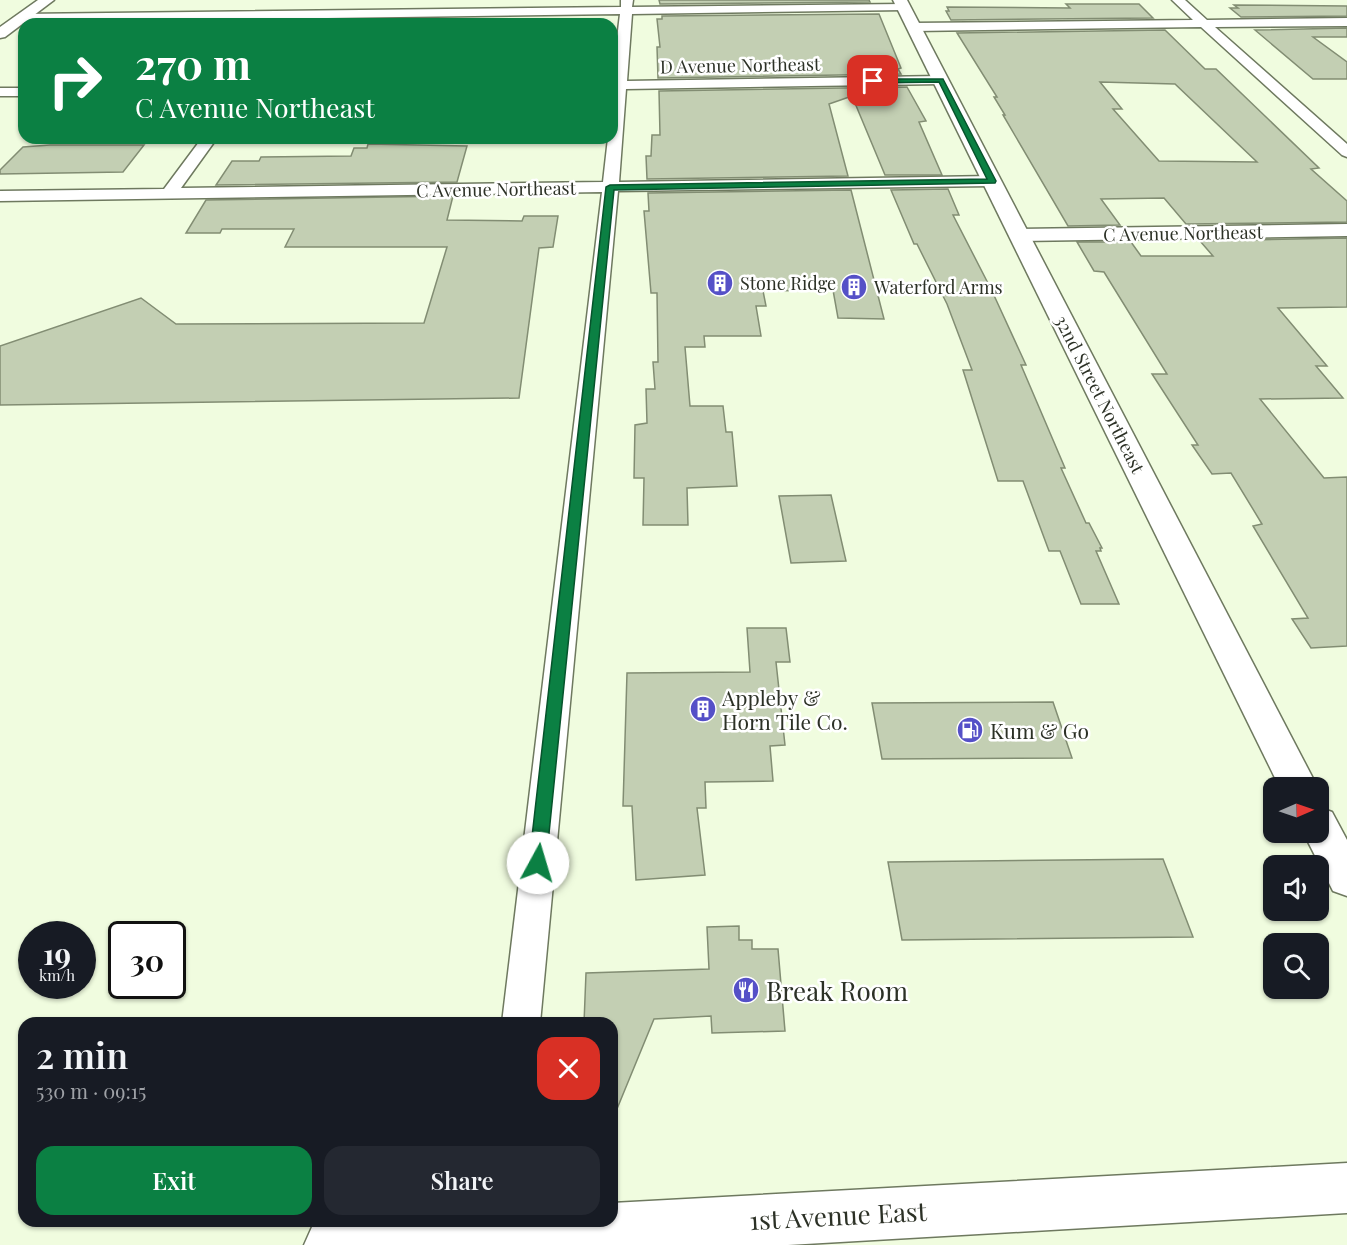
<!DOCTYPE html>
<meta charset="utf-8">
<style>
body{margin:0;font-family:"Playfair Display",serif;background:#242831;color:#f1f3f6;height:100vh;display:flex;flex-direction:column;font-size:22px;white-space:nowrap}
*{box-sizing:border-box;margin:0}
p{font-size:20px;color:#9ea1a6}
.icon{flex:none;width:33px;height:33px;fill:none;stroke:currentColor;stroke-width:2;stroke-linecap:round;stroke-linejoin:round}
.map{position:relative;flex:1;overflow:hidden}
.panel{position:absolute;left:18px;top:1017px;width:600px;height:210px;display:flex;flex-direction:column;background:#171b24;border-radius:18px;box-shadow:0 2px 4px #0004}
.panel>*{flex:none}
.hud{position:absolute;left:18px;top:18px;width:600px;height:126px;border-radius:18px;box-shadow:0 2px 4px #0004;background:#0b8043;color:#fff;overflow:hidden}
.needle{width:39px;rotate:88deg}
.tools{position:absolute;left:1263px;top:777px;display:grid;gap:12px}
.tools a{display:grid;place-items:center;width:66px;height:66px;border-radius:12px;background:#171b24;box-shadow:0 2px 4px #0004;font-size:30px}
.speed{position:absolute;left:18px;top:921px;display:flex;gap:12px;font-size:30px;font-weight:700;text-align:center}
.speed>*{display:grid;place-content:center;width:78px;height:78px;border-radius:50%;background:#171b24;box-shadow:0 2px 4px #0004;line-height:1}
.speed small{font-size:15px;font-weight:400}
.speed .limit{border:3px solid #111;border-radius:9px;background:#fff;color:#111}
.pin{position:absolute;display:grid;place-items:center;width:51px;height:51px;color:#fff;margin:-26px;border-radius:12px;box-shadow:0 3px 9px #0006}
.me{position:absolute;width:66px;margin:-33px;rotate:6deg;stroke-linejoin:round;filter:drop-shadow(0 0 4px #0008)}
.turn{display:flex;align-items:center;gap:21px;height:126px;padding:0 18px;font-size:27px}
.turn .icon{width:78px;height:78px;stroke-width:2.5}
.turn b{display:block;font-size:42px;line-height:51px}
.round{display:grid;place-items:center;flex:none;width:63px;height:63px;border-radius:18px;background:#242831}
.headline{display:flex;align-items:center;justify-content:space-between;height:102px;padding:0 18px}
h1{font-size:36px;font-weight:600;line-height:45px}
.primary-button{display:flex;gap:12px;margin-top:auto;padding:12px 18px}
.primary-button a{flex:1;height:69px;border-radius:18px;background:#0b8043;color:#fff;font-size:24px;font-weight:600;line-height:69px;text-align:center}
.primary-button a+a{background:#242831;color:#f1f3f6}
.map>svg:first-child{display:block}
.building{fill:#c3cfb3;stroke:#828d73;stroke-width:1.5;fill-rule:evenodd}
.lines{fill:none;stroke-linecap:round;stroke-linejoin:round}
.minor-casing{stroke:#6e795f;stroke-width:3}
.tertiary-casing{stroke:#6e795f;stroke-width:3}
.secondary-casing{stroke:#6e795f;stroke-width:3}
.primary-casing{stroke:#6e795f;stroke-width:3}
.minor{fill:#fff;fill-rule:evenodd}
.tertiary{fill:#fff;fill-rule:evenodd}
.secondary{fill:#fff;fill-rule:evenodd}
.primary{fill:#fff;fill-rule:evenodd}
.route{fill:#0b8043;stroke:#07532c;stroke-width:1.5}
.labels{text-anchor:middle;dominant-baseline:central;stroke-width:5;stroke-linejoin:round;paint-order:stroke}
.far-street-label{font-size:18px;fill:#2c3126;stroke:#fff}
.far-poi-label{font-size:18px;fill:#2c3126;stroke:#fff;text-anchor:start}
.poi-label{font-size:21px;fill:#2c3126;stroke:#fff;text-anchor:start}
.near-poi-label{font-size:26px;fill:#2c3126;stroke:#fff;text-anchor:start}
.near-street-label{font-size:26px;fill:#2c3126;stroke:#fff}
</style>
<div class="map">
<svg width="1347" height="1245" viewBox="0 0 1347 1245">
<rect width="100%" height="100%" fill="#f0fcdf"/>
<g class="building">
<polygon points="659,0 869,0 870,2 660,4"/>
<polygon points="1066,4 1139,4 1153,18 951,20 946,11 949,11 947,7 1070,8"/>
<polygon points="1234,5 1347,6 1347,16 1241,17 1230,8 1238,8"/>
<polygon points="879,14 901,68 898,69 901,74 658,78 657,47 660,47 657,19 662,19 662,16"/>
<polygon points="1347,28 1347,37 1313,37 1347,62 1347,79 1313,79 1255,30"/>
<path d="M1165,30L1205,69H1216L1319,168L1311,169L1347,201V222L1186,224L1164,198L1101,199L1120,225L1068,226L1003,115H1005L994,97H997L957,33ZM1100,82L1175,84L1257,162L1159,161L1113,109H1122Z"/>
<polygon points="907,87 926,121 919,122 942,175 885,175 852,96 829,104 848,176 647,179 646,156 651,156 652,135 660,135 659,91"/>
<polygon points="368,144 467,146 457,182 216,185 232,161 259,161 261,157 351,156 354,148 367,148"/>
<polygon points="50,145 144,145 123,172 0,174 0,170 23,147"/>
<polygon points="948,189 959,215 953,215 992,291 1026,365 1021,365 1065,468 1061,468 1086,523 1089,523 1102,548 1100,548 1101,551 1096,551 1119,604 1081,604 1060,551 1049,551 1023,481 998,481 963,370 972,370 947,304 917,244 914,244 891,190"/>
<polygon points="851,190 884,319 838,318 833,290 763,291 766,306 756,306 761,336 704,336 705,347 685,347 690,406 723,406 726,432 732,432 737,486 687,488 688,525 643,525 644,478 634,478 635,425 647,423 646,389 655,389 653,362 658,362 657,293 651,293 644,211 649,211 648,193"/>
<polygon points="453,196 447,220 522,221 524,216 558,216 553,247 539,248 519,398 0,405 0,346 141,298 176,324 424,323 447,247 285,247 294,229 222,229 220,233 186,233 206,200"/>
<polygon points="1347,238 1347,307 1278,308 1327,366 1316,366 1343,398 1260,399 1324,478 1347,477 1347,646 1311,648 1292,619 1308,618 1253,526 1262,524 1231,473 1212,474 1192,445 1198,445 1152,374 1167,374 1104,272 1094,271 1077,242 1131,242 1141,256 1213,256 1200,241"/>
<polygon points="831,495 846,561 791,563 779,496"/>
<polygon points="747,628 786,628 790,662 776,662 785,745 770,746 773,781 705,782 706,808 697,808 705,875 636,880 632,806 623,806 627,673 750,672"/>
<polygon points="1053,702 1072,758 882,759 872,703"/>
<polygon points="1163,859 1193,937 902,940 888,862"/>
<polygon points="739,926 739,940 752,940 752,949 778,949 785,1031 712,1033 711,1016 654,1019 612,1121 612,1023 584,1023 586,973 709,969 707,927"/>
</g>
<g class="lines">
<defs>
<g id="minor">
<polygon points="621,0 633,0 632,7 904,4 910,7 904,10 632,14 627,81 941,76 948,80 941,84 626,89 619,182 992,176 1000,181 992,186 618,191 540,1023 502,1023 602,192 0,201 0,191 164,189 202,138 217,138 181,188 603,182 608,138 612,138 612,81 620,14 23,22 17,18 23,14 621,7"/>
<polygon points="1172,0 1185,0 1207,20 1347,18 1347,26 1215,27 1347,144 1347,157 1342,155 1201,27 914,31 908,27 914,23 1193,20"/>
<rect x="0" y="88" width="24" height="8"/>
</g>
<polygon id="tertiary" points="1347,224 1347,236 1020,241 1013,239 1009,235 1013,231 1020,229"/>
<g id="secondary">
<polygon points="38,0 54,0 5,37 0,38 0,27"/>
<polygon points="893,0 907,0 1318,788 1280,788"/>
<polygon points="1318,807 1332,812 1347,840 1347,896 1333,891 1303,832 1318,832"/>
</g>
<polygon id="primary" points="1347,1163 1347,1213 788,1245 304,1245 312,1227 325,1221 612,1221 612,1203"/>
</defs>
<use href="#minor" class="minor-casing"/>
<use href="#tertiary" class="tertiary-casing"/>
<use href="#secondary" class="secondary-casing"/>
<use href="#primary" class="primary-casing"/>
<use href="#minor" class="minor"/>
<use href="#tertiary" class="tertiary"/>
<use href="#secondary" class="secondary"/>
<use href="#primary" class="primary"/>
</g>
<polygon class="route" points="943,79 996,181 995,183 614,190 546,863 544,868 538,870 532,868 529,863 606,187 610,185 987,179 939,82 873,83 870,81 873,79"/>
<defs>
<symbol id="building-disc" viewBox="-11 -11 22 22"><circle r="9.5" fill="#5550c7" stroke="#fff"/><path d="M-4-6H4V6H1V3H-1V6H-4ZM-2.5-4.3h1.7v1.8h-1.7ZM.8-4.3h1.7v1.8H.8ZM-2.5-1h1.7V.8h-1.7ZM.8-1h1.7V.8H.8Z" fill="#fff"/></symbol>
<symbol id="fuel-disc" viewBox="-11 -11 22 22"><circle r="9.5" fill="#5550c7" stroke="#fff"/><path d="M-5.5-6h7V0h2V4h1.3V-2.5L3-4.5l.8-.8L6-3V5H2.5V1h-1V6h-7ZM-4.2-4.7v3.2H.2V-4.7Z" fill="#fff"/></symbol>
<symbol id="restaurant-disc" viewBox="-11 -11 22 22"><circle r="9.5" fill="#5550c7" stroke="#fff"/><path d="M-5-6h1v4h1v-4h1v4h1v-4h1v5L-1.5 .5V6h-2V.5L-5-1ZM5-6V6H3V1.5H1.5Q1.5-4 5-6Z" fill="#fff"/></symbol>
</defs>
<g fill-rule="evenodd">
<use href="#building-disc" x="705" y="268" width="30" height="30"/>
<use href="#building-disc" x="839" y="272" width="30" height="30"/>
<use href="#building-disc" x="688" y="694" width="30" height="30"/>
<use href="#fuel-disc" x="955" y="715" width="30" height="30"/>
<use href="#restaurant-disc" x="731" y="975" width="30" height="30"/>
</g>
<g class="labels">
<g class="far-street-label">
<text transform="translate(740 65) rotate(-1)">D Avenue Northeast</text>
<text transform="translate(496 189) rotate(-1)">C Avenue Northeast</text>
<text transform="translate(1183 233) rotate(-1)">C Avenue Northeast</text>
<text transform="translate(1100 394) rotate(63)">32nd Street Northeast</text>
</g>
<g class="far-poi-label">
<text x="740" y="283">Stone Ridge</text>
<text x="874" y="287">Waterford Arms</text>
</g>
<g class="poi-label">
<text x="722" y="697">Appleby &amp;<tspan x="722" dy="24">Horn Tile Co.</tspan></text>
<text x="990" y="730">Kum &amp; Go</text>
</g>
<g class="near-poi-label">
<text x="766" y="990">Break Room</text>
</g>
<g class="near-street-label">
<text transform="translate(838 1215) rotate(-3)">1st Avenue East</text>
</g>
</g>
</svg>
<div class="tools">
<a><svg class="needle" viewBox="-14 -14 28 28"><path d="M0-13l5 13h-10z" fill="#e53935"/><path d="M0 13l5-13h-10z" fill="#9ea1a6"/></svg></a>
<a><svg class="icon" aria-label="sound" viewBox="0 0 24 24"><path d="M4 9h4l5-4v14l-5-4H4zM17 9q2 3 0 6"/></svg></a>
<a><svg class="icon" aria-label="search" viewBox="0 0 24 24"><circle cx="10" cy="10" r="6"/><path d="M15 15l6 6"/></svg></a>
</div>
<div class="speed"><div>19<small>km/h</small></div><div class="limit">30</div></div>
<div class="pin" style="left:873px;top:81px;background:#d93025"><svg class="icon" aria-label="arrive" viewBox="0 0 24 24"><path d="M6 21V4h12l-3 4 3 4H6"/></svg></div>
<svg class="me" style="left:538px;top:863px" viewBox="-20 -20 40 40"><circle r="19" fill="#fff"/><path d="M0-13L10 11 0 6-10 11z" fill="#0b8043"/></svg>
<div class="hud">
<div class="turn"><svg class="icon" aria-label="right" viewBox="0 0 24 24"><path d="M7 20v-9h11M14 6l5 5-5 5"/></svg><div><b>270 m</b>C Avenue Northeast</div></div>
</div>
<section class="panel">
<div class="headline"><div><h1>2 min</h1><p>530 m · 09:15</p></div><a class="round" style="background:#d93025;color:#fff"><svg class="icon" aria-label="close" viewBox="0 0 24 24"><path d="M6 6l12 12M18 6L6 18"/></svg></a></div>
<div class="primary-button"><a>Exit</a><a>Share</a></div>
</section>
</div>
